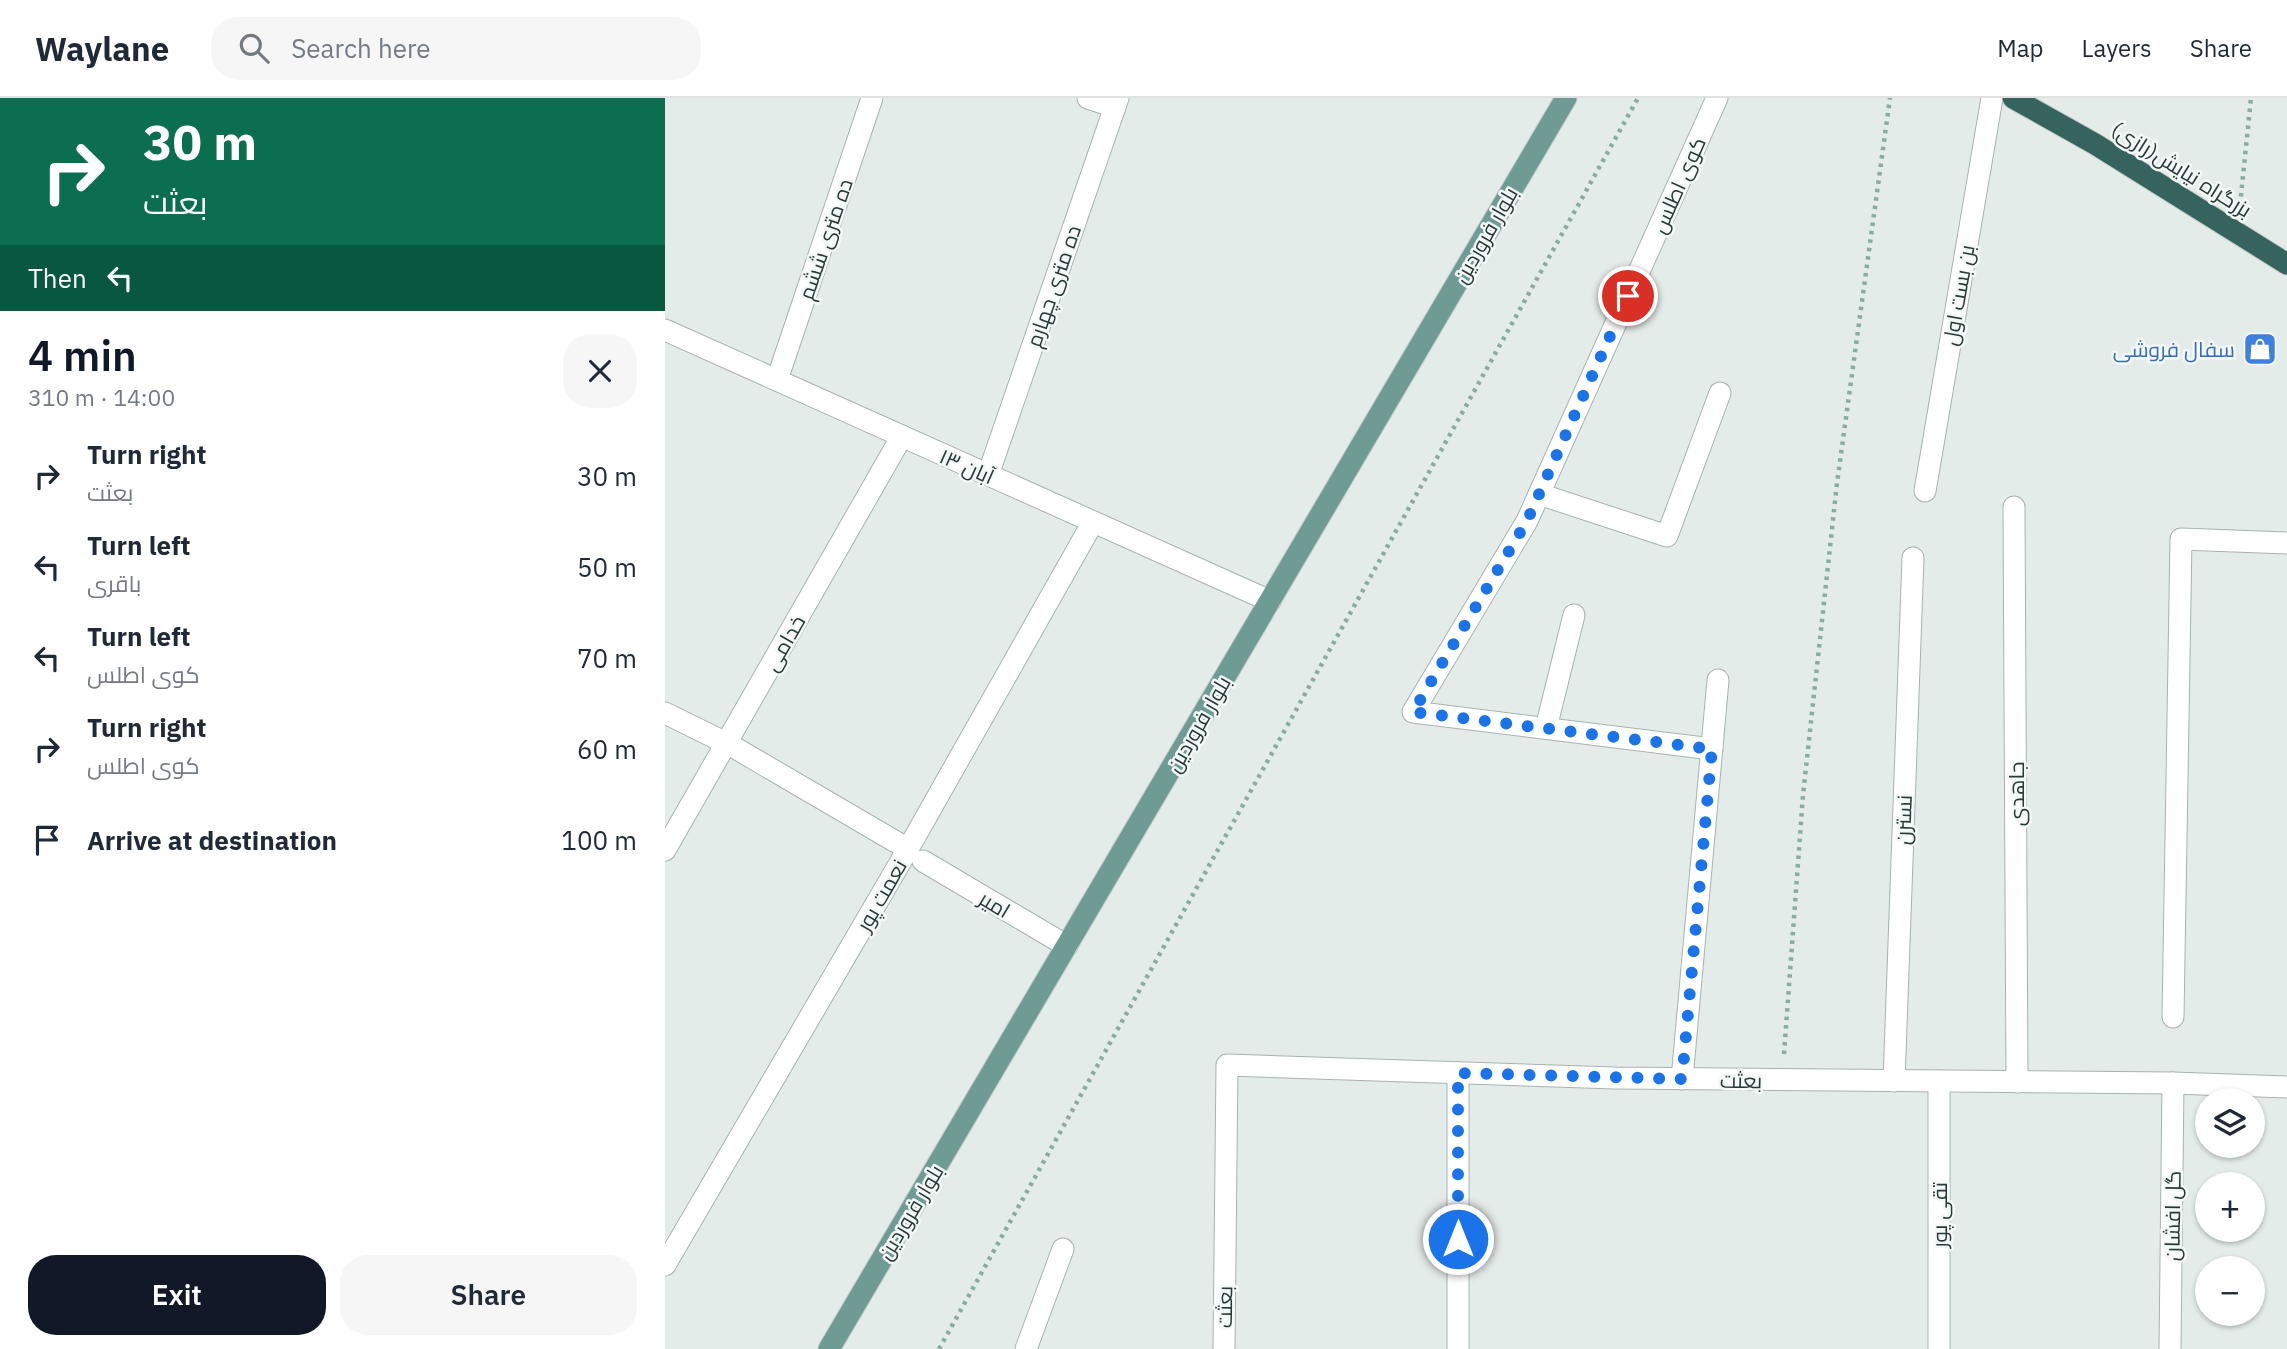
<!DOCTYPE html>
<meta charset="utf-8">
<style>
body{margin:0;font-family:"IBM Plex Sans",Cairo,sans-serif;background:#f6f6f7;color:#1f2937;height:100vh;display:flex;flex-direction:column;font-size:26px;white-space:nowrap}
*{box-sizing:border-box;margin:0}
p{font-size:23px;color:#747a83}
.icon{flex:none;width:38px;height:38px;fill:none;stroke:currentColor;stroke-width:2;stroke-linecap:round;stroke-linejoin:round}
.map{position:relative;flex:1;overflow:hidden}
.sheet{display:flex;flex-direction:column;background:#fff;width:665px}
.sheet>*{flex:none}
.hud{background:#0b6e4f;color:#fff;overflow:hidden}
.fabs{position:absolute;left:1530px;top:990px;display:grid;gap:14px}
.fabs a{display:grid;place-items:center;width:70px;height:70px;border-radius:50%;background:#fff;box-shadow:0 2px 5px #0004;font-size:35px}
.pin{position:absolute;display:grid;place-items:center;width:60px;height:60px;color:#fff;margin:-30px;border:4px solid #fff;border-radius:50%;box-shadow:0 2px 7px #0007}
.me{position:absolute;width:77px;margin:-38px;rotate:0deg;stroke-linejoin:round;filter:drop-shadow(0 0 5px #0008)}
.turn{display:flex;align-items:center;gap:24px;height:147px;padding:0 28px;font-size:32px}
.turn .icon{width:91px;height:91px;stroke-width:2.5}
.turn b{display:block;font-size:49px;line-height:60px}
.then{display:flex;align-items:center;height:66px;padding:0 28px;background:#0003;gap:14px;font-size:26px}
.round{display:grid;place-items:center;flex:none;width:74px;height:74px;border-radius:28px;background:#f6f6f7}
.head{display:flex;align-items:center;justify-content:space-between;height:119px;padding:0 28px}
h1{font-size:42px;font-weight:600;line-height:52px;color:#111827}
.button{display:flex;gap:14px;margin-top:auto;padding:14px 28px}
.button a{flex:1;height:80px;border-radius:28px;background:#111827;color:#fff;font-size:28px;font-weight:600;line-height:80px;text-align:center}
.button a+a{background:#f6f6f7;color:#1f2937}
ul{padding:0;list-style:none}
li{display:flex;align-items:center;gap:21px;height:91px;padding:0 28px}
li div{flex:1}
li b{display:block;font-size:26px}
li em{font-style:normal}
header{display:flex;align-items:center;gap:42px;box-sizing:border-box;height:98px;padding:0 35px;background:#fff;border-bottom:2px solid #e0e1e3}
header strong{font-size:33px}
nav{display:flex;gap:38px;margin-inline-start:auto;font-size:24px}
.search{width:490px;height:63px;background:#f6f6f7;display:flex;align-items:center;gap:18px;box-sizing:border-box;padding:0 24px;border-radius:28px;color:#747a83;font-size:26px}
main{display:flex;flex:1;min-height:0}
.map>svg:first-child{display:block}
.lines{fill:none;stroke-linecap:round;stroke-linejoin:round}
.minor-casing{stroke:#a7b3b0;stroke-width:23}
.major-casing{stroke:#c2c8c7;stroke-width:23}
.highway-casing{stroke:#c2c8c7;stroke-width:23}
.path{stroke:#88aba4;stroke-width:4.5;stroke-dasharray:3.5 5;stroke-linecap:butt}
.minor{stroke:#fff;stroke-width:21}
.major{stroke:#6e9c95;stroke-width:21}
.highway{stroke:#35645f;stroke-width:21}
.route{stroke:#1a73e8;stroke-width:12;stroke-dasharray:0 21.6}
.labels{text-anchor:middle;dominant-baseline:central;stroke-width:5;stroke-linejoin:round;paint-order:stroke}
.street-label{font-size:21px;fill:#263b38;stroke:#f4f8f7}
.shop-label{font-size:21px;fill:#366cbe;stroke:#f4f8f7;text-anchor:end}
</style>
<header>
<strong>Waylane</strong>
<div class="search"><svg class="icon" aria-label="search" viewBox="0 0 24 24"><circle cx="10" cy="10" r="6"/><path d="M15 15l6 6"/></svg>Search here</div>
<nav><a>Map</a><a>Layers</a><a>Share</a></nav>
</header>
<main>
<section class="sheet">
<div class="hud">
<div class="turn"><svg class="icon" aria-label="right" viewBox="0 0 24 24"><path d="M7 20v-9h11M14 6l5 5-5 5"/></svg><div><b>30 m</b>بعثت</div></div>
<div class="then">Then<svg class="icon" aria-label="left" viewBox="0 0 24 24"><path d="M17 20v-9H6M10 6l-5 5 5 5"/></svg></div>
</div>
<div class="head"><div><h1>4 min</h1><p>310 m · 14:00</p></div><a class="round"><svg class="icon" aria-label="close" viewBox="0 0 24 24"><path d="M6 6l12 12M18 6L6 18"/></svg></a></div>
<ul>
<li><svg class="icon" aria-label="right" viewBox="0 0 24 24"><path d="M7 20v-9h11M14 6l5 5-5 5"/></svg><div><b>Turn right</b><p>بعثت</p></div><em>30 m</em></li>
<li><svg class="icon" aria-label="left" viewBox="0 0 24 24"><path d="M17 20v-9H6M10 6l-5 5 5 5"/></svg><div><b>Turn left</b><p>باقری</p></div><em>50 m</em></li>
<li><svg class="icon" aria-label="left" viewBox="0 0 24 24"><path d="M17 20v-9H6M10 6l-5 5 5 5"/></svg><div><b>Turn left</b><p>کوی اطلس</p></div><em>70 m</em></li>
<li><svg class="icon" aria-label="right" viewBox="0 0 24 24"><path d="M7 20v-9h11M14 6l5 5-5 5"/></svg><div><b>Turn right</b><p>کوی اطلس</p></div><em>60 m</em></li>
<li><svg class="icon" aria-label="arrive" viewBox="0 0 24 24"><path d="M6 21V4h12l-3 4 3 4H6"/></svg><div><b>Arrive at destination</b></div><em>100 m</em></li>
</ul>
<div class="button"><a>Exit</a><a>Share</a></div>
</section>
<div class="map">
<svg width="1622" height="1251" viewBox="0 0 1622 1251">
<rect width="100%" height="100%" fill="#e4ece9"/>
<g class="lines">
<defs>
<g id="minor">
<polyline points="423,0 450,9"/>
<polyline points="0,232 605,503"/>
<polyline points="112,282 207,0"/>
<polyline points="323,377 453,0"/>
<polyline points="1260,393 1327,0"/>
<polyline points="874,396 1002,438 1055,295"/>
<polyline points="1349,409 1352,984"/>
<polyline points="0,615 61,645"/>
<polyline points="881,630 909,517"/>
<polyline points="72,651 243,751"/>
<polyline points="1047,651 748,614 862,423 1052,0"/>
<polyline points="0,752 237,338"/>
<polyline points="258,763 402,848"/>
<polyline points="1508,919 1516,441 1622,445"/>
<polyline points="1017,981 1053,582"/>
<polyline points="1229,983 1248,460"/>
<polyline points="1274,983 1274,1251"/>
<polyline points="0,1167 243,751 428,424"/>
<polyline points="361,1251 398,1151"/>
<polyline points="559,1251 562,967 950,980 1508,985 1622,989"/>
<polyline points="793,1251 793,975"/>
<polyline points="1505,1251 1508,985"/>
</g>
<polyline id="major" points="164,1251 901,0"/>
<polyline id="highway" points="1348,0 1430,46 1622,166"/>
</defs>
<use href="#minor" class="minor-casing"/>
<use href="#major" class="major-casing"/>
<use href="#highway" class="highway-casing"/>
<g class="path">
<polyline points="1575,107 1586,0"/>
<polyline points="1119,956 1138,697 1172,385 1225,0"/>
<polyline points="274,1251 973,0"/>
</g>
<use href="#minor" class="minor"/>
<use href="#major" class="major"/>
<use href="#highway" class="highway"/>
</g>
<g class="lines">
<polyline class="route" points="793,1141 793,975 1017,981 1047,651 748,614 862,423 963,198"/>
</g>
<defs>
<symbol id="shop-square" viewBox="-11 -11 22 22"><rect x="-9" y="-9" width="18" height="18" rx="4" fill="#3f7fe0" stroke="#f4f8f7"/><path d="M-5-2.5h2.3a2.7 3.5 0 0 1 5.4 0H5L5.5 6h-11ZM-1.5-2.5h3a1.5 2.3 0 0 0-3 0Z" fill="#fff"/></symbol>
</defs>
<g fill-rule="evenodd">
<use href="#shop-square" x="1576" y="232" width="38" height="38"/>
</g>
<g class="labels">
<g class="street-label">
<text transform="translate(1517 71) rotate(32)">بزرگراه نیایش(رازی)</text>
<text transform="translate(1013 87) rotate(-66)">کوی اطلس</text>
<text transform="translate(820 137) rotate(-60)">بلوار فروردین</text>
<text transform="translate(160 141) rotate(-71)">ده متری ششم</text>
<text transform="translate(388 188) rotate(-71)">ده متری چهارم</text>
<text transform="translate(1293 197) rotate(-80)">بن بست اول</text>
<text transform="translate(302 368) rotate(24)">۱۳ آبان</text>
<text transform="translate(119 545) rotate(-60)">خدامی</text>
<text transform="translate(533 626) rotate(-60)">بلوار فروردین</text>
<text transform="translate(1351 696) rotate(-90)">جاهدی</text>
<text transform="translate(1238 722) rotate(-88)">نسترن</text>
<text transform="translate(216 797) rotate(-60)">نعمت پور</text>
<text transform="translate(330 806) rotate(31)">امیر</text>
<text transform="translate(1076 982) rotate(1)">بعثت</text>
<text transform="translate(245 1114) rotate(-59)">بلوار فروردین</text>
<text transform="translate(1274 1117) rotate(-90)">تقی پور</text>
<text transform="translate(1507 1118) rotate(-89)">گل افشان</text>
<text transform="translate(559 1209) rotate(-89)">بعثت</text>
</g>
<g class="shop-label">
<text x="1570" y="251">سفال فروشی</text>
</g>
</g>
</svg>
<div class="fabs">
<a><svg class="icon" aria-label="layers" viewBox="0 0 24 24"><path d="M12 4l9 5-9 5-9-5zM3 14l9 5 9-5"/></svg></a>
<a>+</a>
<a>−</a>
</div>
<div class="pin" style="left:963px;top:198px;background:#d93025"><svg class="icon" aria-label="arrive" viewBox="0 0 24 24"><path d="M6 21V4h12l-3 4 3 4H6"/></svg></div>
<svg class="me" style="left:793px;top:1141px" viewBox="-20 -20 40 40"><circle r="17" fill="#1a73e8" stroke="#fff" stroke-width="3"/><path d="M0-11L8 9 0 5-8 9z" fill="#fff"/></svg>
</div>
</main>
